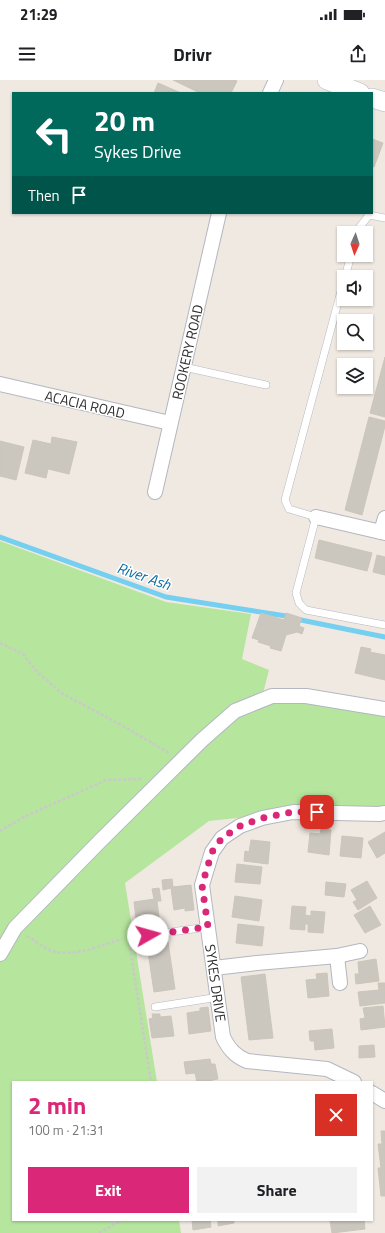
<!DOCTYPE html>
<meta charset="utf-8">
<style>
body{margin:0;font-family:"Titillium Web",sans-serif;background:#f2f2f2;color:#202124;height:100vh;display:flex;flex-direction:column;font-size:15px;white-space:nowrap}
*{box-sizing:border-box;margin:0}
p{font-size:13px;color:#757577}
.icon{flex:none;width:22px;height:22px;fill:none;stroke:currentColor;stroke-width:2;stroke-linecap:round;stroke-linejoin:round}
.map{position:relative;flex:1;overflow:hidden}
.panel{position:absolute;left:12px;top:1001px;width:361px;height:140px;display:flex;flex-direction:column;background:#fff;border-radius:0px;box-shadow:0 1px 3px #0004}
.panel>*{flex:none}
.top-card{position:absolute;left:12px;top:12px;width:361px;height:122px;border-radius:0px;box-shadow:0 1px 3px #0004;background:#00695c;color:#fff;overflow:hidden}
.needle{width:26px;rotate:183deg}
.tools{position:absolute;left:337px;top:146px;display:grid;gap:8px}
.tools a{display:grid;place-items:center;width:36px;height:36px;border-radius:0px;background:#fff;box-shadow:0 1px 3px #0004;font-size:20px}
.pin{position:absolute;display:grid;place-items:center;width:34px;height:34px;color:#fff;margin:-17px;border-radius:8px;box-shadow:0 2px 6px #0006}
.me{position:absolute;width:44px;margin:-22px;rotate:83deg;stroke-linejoin:round;filter:drop-shadow(0 0 3px #0008)}
.turn{display:flex;align-items:center;gap:14px;height:84px;padding:0 16px;font-size:18px}
.turn .icon{width:52px;height:52px;stroke-width:2.5}
.turn b{display:block;font-size:28px;line-height:34px}
.then{display:flex;align-items:center;height:38px;padding:0 16px;background:#0003;gap:8px;font-size:15px}
.round{display:grid;place-items:center;flex:none;width:42px;height:42px;border-radius:0px;background:#f2f2f2}
.overview{display:flex;align-items:center;justify-content:space-between;height:68px;padding:0 16px}
h1{font-size:24px;font-weight:700;line-height:30px;color:#db2777}
.button{display:flex;gap:8px;margin-top:auto;padding:8px 16px}
.button a{flex:1;height:46px;border-radius:0px;background:#db2777;color:#fff;font-size:16px;font-weight:700;line-height:46px;text-align:center}
.button a+a{background:#f2f2f2;color:#202124}
.status{display:flex;justify-content:space-between;align-items:center;height:28px;padding:0 20px;background:#fff;direction:ltr}
.status svg{height:11px;fill:currentColor}
header{display:flex;justify-content:space-between;align-items:center;height:52px;padding:0 16px;background:#fff;font-size:18px;font-weight:700}
.map>svg:first-child{display:block}
.green{fill:#b6e59e}
.lines{fill:none;stroke-linecap:round;stroke-linejoin:round}
.stream{stroke:#75cff0;stroke-width:5}
.building{fill:#cbc7bf;stroke:#cbc5ba}
.lane-casing{stroke:#b4b7c1;stroke-width:8}
.street-casing{stroke:#b4b7c1;stroke-width:16}
.secondary-casing{stroke:#b4b7c1;stroke-width:20}
.path{stroke:#c9c9c9;stroke-width:2.5;stroke-dasharray:3 2;stroke-linecap:butt}
.lane{stroke:#fff;stroke-width:7}
.street{stroke:#fff;stroke-width:14}
.secondary{stroke:#fff;stroke-width:19}
.route{stroke:#db2777;stroke-width:7;stroke-dasharray:0 12.6}
.labels{text-anchor:middle;dominant-baseline:central;stroke-width:3;stroke-linejoin:round;paint-order:stroke}
.street-label{font-size:14px;fill:#2e2e2e;stroke:#fff}
.water-label{font-size:15px;font-style:italic;fill:#0d6fa3;stroke:#fff}
</style>
<div class="status"><b>21:29</b><svg viewBox="0 0 49 12"><path d="M0 12V9h3v3zM5 12V6h3v6zM10 12V3h3v9zM15 12V0h3v12zM26 1h20v11H26zM47 4h2v5h-2z"/></svg></div>
<header><svg class="icon" aria-label="menu" viewBox="0 0 24 24"><path d="M4 6h16M4 12h16M4 18h16"/></svg>Drivr<svg class="icon" aria-label="share" viewBox="0 0 24 24"><path d="M12 15V3M7 8l5-5 5 5M5 13v7h14v-7"/></svg></header>
<div class="map">
<svg width="385" height="1153" viewBox="0 0 385 1153">
<rect width="100%" height="100%" fill="#efe9e1"/>
<polygon class="green" points="0,461 166,522 251,534 242,579 269,590 260,625 320,618 385,631 385,730 293,732 209,741 125,803 157,1002 13,1002 13,1140 179,1140 181,1153 0,1153"/>
<g class="lines">
<g class="stream">
<polyline points="0,457 166,517 286,536"/>
<polyline points="301,540 385,557"/>
</g>
</g>
<g class="building">
<polygon points="173,0 235,0 237,1 231,13 200,13"/>
<polygon points="158,3 181,13 154,13"/>
<polygon points="372,59 383,63 374,87 372,86"/>
<polygon points="385,277 385,337 370,333"/>
<polygon points="369,337 385,341 385,346 362,435 345,430"/>
<polygon points="52,357 77,362 69,394 48,389 46,398 25,393 33,360 51,364"/>
<polygon points="0,361 24,367 16,400 0,396"/>
<polygon points="319,460 372,473 367,491 315,478"/>
<polygon points="377,475 385,477 385,495 373,492"/>
<polygon points="261,533 284,540 286,533 302,538 299,546 304,548 302,554 297,552 286,555 281,571 270,568 271,566 258,562 259,560 252,558"/>
<polygon points="361,567 371,569 370,572 385,575 385,600 355,593"/>
<polygon points="321,749 331,750 329,775 308,772 310,753 320,754"/>
<polygon points="385,752 385,773 377,778 368,762"/>
<polygon points="342,756 363,758 361,778 340,776"/>
<polygon points="251,760 270,762 268,784 244,781 245,771 249,772"/>
<polygon points="237,784 262,787 260,804 235,802"/>
<polygon points="172,799 173,807 191,805 194,830 185,831 185,828 174,830 171,808 163,810 162,800"/>
<polygon points="367,801 377,818 358,830 353,822 357,820 351,810"/>
<polygon points="326,802 346,804 344,817 325,815"/>
<polygon points="159,808 161,821 157,821 159,837 146,839 147,844 137,846 134,822 154,819 152,809"/>
<polygon points="235,816 262,820 259,841 232,837"/>
<polygon points="292,826 306,827 305,835 311,836 311,831 325,832 323,853 308,852 308,844 305,844 305,850 290,849"/>
<polygon points="370,826 381,845 365,853 354,835"/>
<polygon points="238,844 264,847 262,866 236,863"/>
<polygon points="168,862 175,909 154,912 147,865"/>
<polygon points="376,879 379,901 356,904 355,894 359,894 358,882"/>
<polygon points="327,893 329,916 308,918 306,900 317,899 316,894"/>
<polygon points="265,894 273,958 249,960 241,897"/>
<polygon points="378,903 385,903 385,923 360,926 358,912 379,910"/>
<polygon points="383,926 385,947 361,950 360,939 365,938 363,928"/>
<polygon points="208,927 211,951 189,954 187,933 200,931 200,928"/>
<polygon points="152,934 160,934 160,937 171,936 174,956 152,958 149,939 153,938"/>
<polygon points="332,949 334,968 315,970 314,961 310,961 309,951"/>
<polygon points="374,965 375,977 359,978 359,966"/>
<polygon points="210,979 211,984 215,984 218,999 212,1000 212,1002 197,1002 195,993 186,994 184,982"/>
<polygon points="381,1051 385,1051 385,1116 381,1116 378,1088 381,1088 378,1064 382,1064"/>
<polygon points="192,1140 210,1140 211,1147 193,1150"/>
<polygon points="218,1140 234,1140 234,1143 218,1146"/>
<polygon points="330,1140 364,1140 365,1149 332,1153"/>
</g>
<g class="lines">
<defs>
<g id="lane">
<polyline points="357,153 359,148 369,135 385,138"/>
<polyline points="345,197 351,175"/>
<polyline points="344,200 285,420 289,429 316,437 296,513 299,523 306,530 385,545"/>
<polyline points="184,287 266,305"/>
<polyline points="133,857 208,847"/>
<polyline points="155,927 219,917"/>
</g>
<g id="street">
<polyline points="270,13 276,0"/>
<polyline points="0,304 170,343"/>
<polyline points="155,412 219,133"/>
<polyline points="316,437 385,453"/>
<polyline points="381,452 385,438"/>
<polyline points="0,874 15,848 100,761 202,660 235,631 272,616 306,616 385,629"/>
<polyline points="337,876 340,903"/>
<polyline points="214,888 257,883 337,876 360,871"/>
<path d="M354,1002L327,989L247,981C235,976 229,969 223,957L202,805L212,772L222,758L240,746L262,738L293,732L379,734L385,733"/>
<polyline points="372,1013 385,1021"/>
</g>
<g id="secondary">
<polyline points="327,0 360,13"/>
<polyline points="372,18 385,22"/>
</g>
</defs>
<use href="#lane" class="lane-casing"/>
<use href="#street" class="street-casing"/>
<use href="#secondary" class="secondary-casing"/>
<g class="path">
<polyline points="0,563 23,574 37,592 63,614 125,647 169,673"/>
<polyline points="0,751 22,738 106,700 141,699"/>
<path d="M27,856C35,861 44,868 52,871C75,877 100,866 122,859"/>
<polyline points="130,868 151,1002"/>
<polyline points="99,1153 122,1140"/>
</g>
<use href="#lane" class="lane"/>
<use href="#street" class="street"/>
<use href="#secondary" class="secondary"/>
</g>
<g class="lines">
<polyline class="route" points="148,855 208,847 202,805 212,772 222,758 240,746 262,738 293,732 317,732"/>
</g>
<g class="labels">
<g class="street-label">
<text transform="translate(187 272) rotate(-77)">ROOKERY ROAD</text>
<text transform="translate(85 324) rotate(13)">ACACIA ROAD</text>
<text transform="translate(216 903) rotate(82)">SYKES DRIVE</text>
</g>
<g class="water-label">
<text transform="translate(144 496) rotate(19)">River Ash</text>
</g>
</g>
</svg>
<div class="tools">
<a><svg class="needle" viewBox="-14 -14 28 28"><path d="M0-13l5 13h-10z" fill="#e53935"/><path d="M0 13l5-13h-10z" fill="#757577"/></svg></a>
<a><svg class="icon" aria-label="sound" viewBox="0 0 24 24"><path d="M4 9h4l5-4v14l-5-4H4zM17 9q2 3 0 6"/></svg></a>
<a><svg class="icon" aria-label="search" viewBox="0 0 24 24"><circle cx="10" cy="10" r="6"/><path d="M15 15l6 6"/></svg></a>
<a><svg class="icon" aria-label="layers" viewBox="0 0 24 24"><path d="M12 4l9 5-9 5-9-5zM3 14l9 5 9-5"/></svg></a>
</div>
<div class="pin" style="left:317px;top:732px;background:#d93025"><svg class="icon" aria-label="arrive" viewBox="0 0 24 24"><path d="M6 21V4h12l-3 4 3 4H6"/></svg></div>
<svg class="me" style="left:148px;top:855px" viewBox="-20 -20 40 40"><circle r="19" fill="#fff"/><path d="M0-13L10 11 0 6-10 11z" fill="#db2777"/></svg>
<div class="top-card">
<div class="turn"><svg class="icon" aria-label="left" viewBox="0 0 24 24"><path d="M17 20v-9H6M10 6l-5 5 5 5"/></svg><div><b>20 m</b>Sykes Drive</div></div>
<div class="then">Then<svg class="icon" aria-label="arrive" viewBox="0 0 24 24"><path d="M6 21V4h12l-3 4 3 4H6"/></svg></div>
</div>
<section class="panel">
<div class="overview"><div><h1>2 min</h1><p>100 m · 21:31</p></div><a class="round" style="background:#d93025;color:#fff"><svg class="icon" aria-label="close" viewBox="0 0 24 24"><path d="M6 6l12 12M18 6L6 18"/></svg></a></div>
<div class="button"><a>Exit</a><a>Share</a></div>
</section>
</div>
